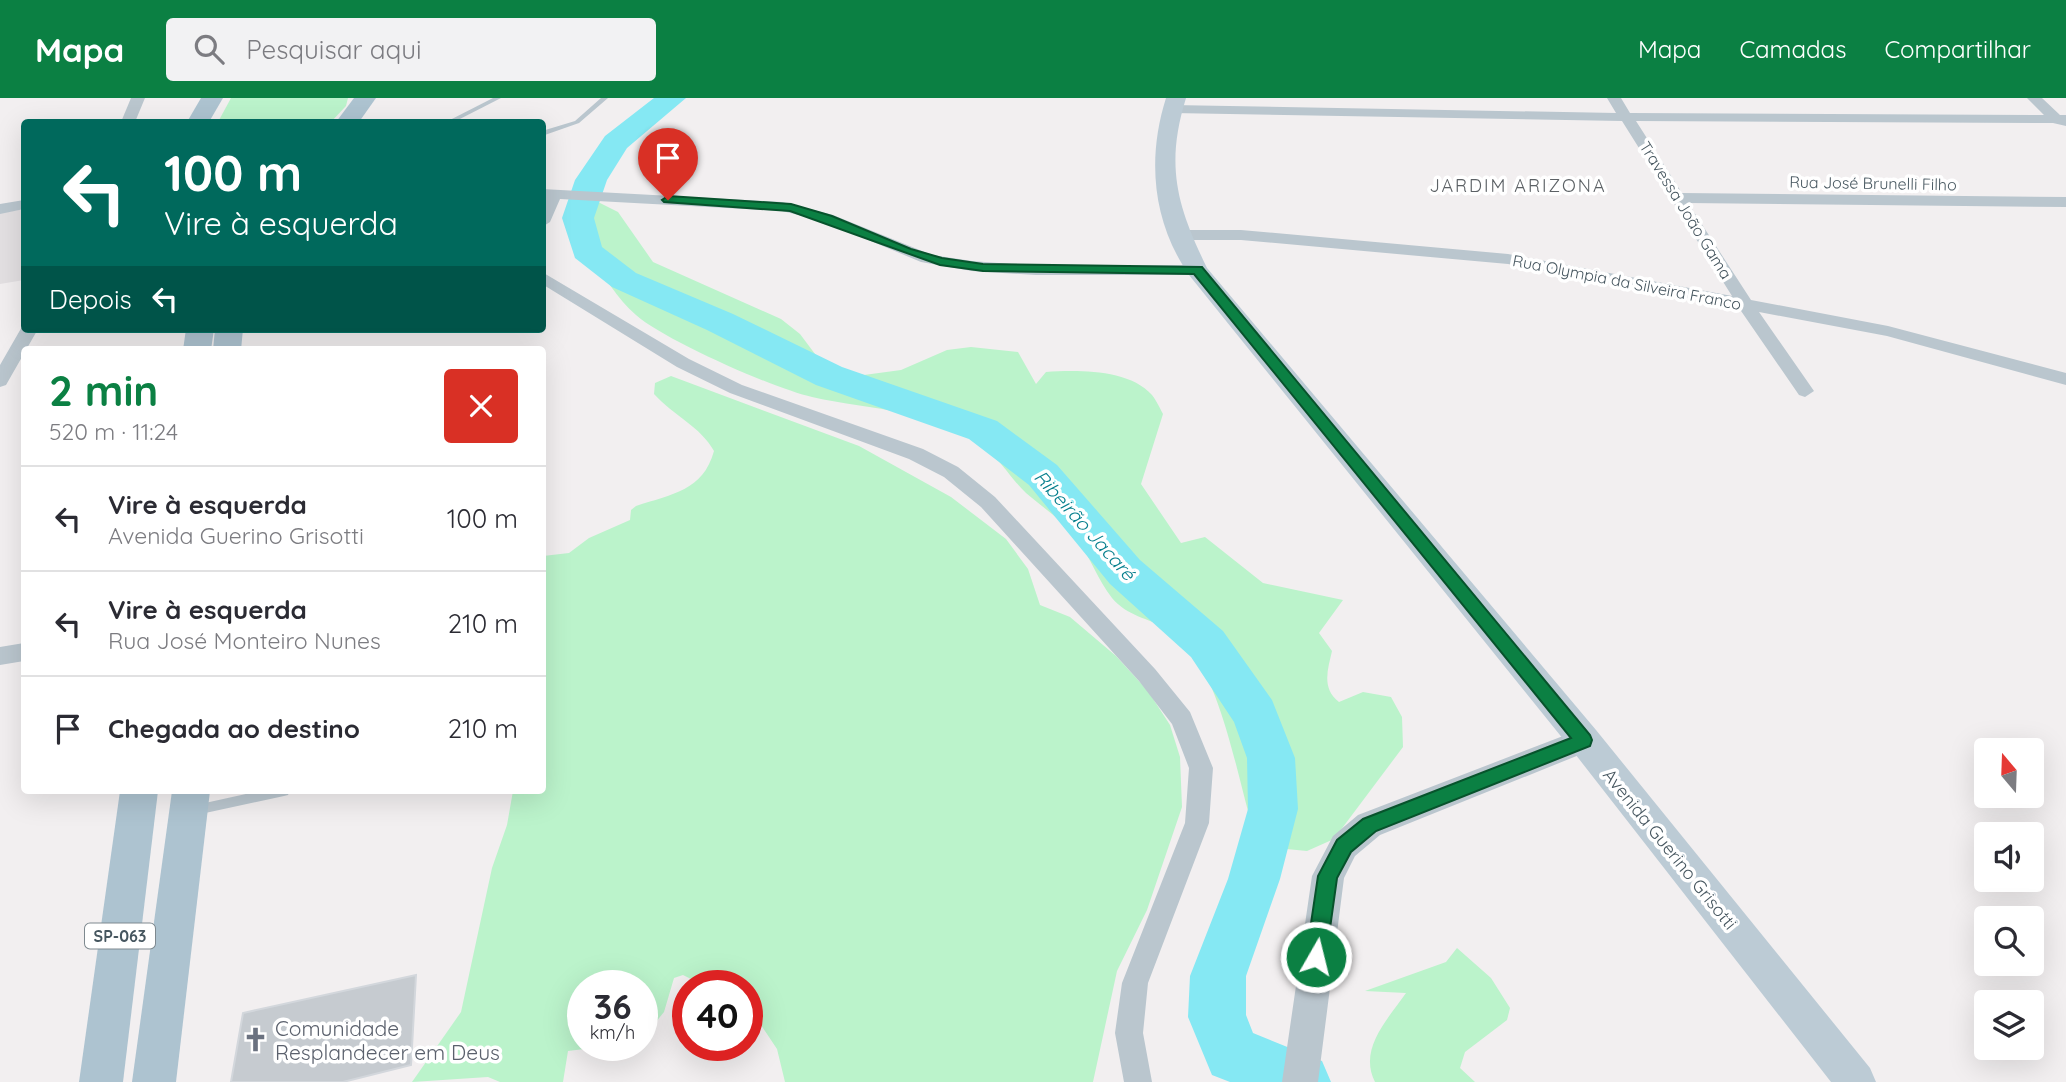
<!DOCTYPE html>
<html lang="pt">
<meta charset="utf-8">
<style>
body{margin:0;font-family:Quicksand,sans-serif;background:#f2f2f3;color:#2b2b33;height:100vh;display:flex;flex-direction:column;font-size:26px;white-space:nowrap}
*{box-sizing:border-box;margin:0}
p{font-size:23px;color:#7c7c81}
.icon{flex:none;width:38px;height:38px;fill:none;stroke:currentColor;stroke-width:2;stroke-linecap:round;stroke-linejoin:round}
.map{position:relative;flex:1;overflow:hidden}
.details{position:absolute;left:21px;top:248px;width:525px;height:448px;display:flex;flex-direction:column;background:#fff;border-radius:7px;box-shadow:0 7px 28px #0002}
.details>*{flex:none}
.top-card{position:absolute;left:21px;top:21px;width:525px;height:214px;border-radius:7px;box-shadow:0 7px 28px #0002;background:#00695c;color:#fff;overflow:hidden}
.needle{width:46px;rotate:341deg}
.tools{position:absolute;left:1974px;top:640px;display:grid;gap:14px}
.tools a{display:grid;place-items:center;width:70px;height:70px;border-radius:7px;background:#fff;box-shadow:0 7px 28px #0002;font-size:35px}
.speed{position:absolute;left:567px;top:872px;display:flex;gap:14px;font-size:35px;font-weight:700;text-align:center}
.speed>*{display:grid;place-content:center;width:91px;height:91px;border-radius:50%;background:#fff;box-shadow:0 7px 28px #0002;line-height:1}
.speed small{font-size:18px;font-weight:400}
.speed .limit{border:10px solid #d22;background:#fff;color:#111}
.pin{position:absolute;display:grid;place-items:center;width:60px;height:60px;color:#fff;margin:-72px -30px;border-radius:50% 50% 50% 0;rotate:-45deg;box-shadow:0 0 7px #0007}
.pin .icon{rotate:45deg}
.me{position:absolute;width:77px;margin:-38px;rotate:8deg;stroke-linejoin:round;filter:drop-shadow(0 0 5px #0008)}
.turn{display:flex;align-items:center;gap:24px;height:147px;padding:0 28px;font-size:32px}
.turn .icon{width:91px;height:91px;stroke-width:2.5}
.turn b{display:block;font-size:49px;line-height:60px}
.then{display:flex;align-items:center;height:66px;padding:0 28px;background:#0003;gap:14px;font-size:26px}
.round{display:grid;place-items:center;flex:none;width:74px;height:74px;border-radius:7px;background:#f2f2f3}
.summary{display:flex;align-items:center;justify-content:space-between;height:119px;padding:0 28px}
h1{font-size:42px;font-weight:800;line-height:52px;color:#0b8043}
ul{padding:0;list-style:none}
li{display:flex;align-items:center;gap:21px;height:105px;padding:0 28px;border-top:2px solid #e1e1e2}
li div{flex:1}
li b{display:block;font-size:26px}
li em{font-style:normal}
header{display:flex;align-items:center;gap:42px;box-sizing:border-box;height:98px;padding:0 35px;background:#0b8043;color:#fff}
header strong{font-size:33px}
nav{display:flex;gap:38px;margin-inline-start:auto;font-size:24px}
.search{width:490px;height:63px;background:#f2f2f3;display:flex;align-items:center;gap:18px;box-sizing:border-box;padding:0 24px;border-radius:7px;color:#7c7c81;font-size:26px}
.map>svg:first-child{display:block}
.education{fill:#e3e0e2}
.green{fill:#bbf3cb}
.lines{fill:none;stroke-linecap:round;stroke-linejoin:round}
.river{fill:#85e8f3;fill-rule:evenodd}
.building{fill:#c6cbd0;stroke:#d3d7dc;stroke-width:2}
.service{fill:#bac6ce;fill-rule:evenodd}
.minor{fill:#bac6ce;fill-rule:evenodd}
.tertiary{fill:#bac6ce;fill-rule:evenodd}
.secondary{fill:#bccbd5;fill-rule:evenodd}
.primary{fill:#adc3d0;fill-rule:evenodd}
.route{fill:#0b8043;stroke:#07532c;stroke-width:2}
.labels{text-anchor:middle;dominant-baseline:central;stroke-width:7;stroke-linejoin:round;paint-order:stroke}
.far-street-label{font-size:16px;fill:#46565f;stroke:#fff}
.shield{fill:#fff;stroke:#7e898f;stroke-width:2}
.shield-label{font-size:16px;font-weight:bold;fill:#46565f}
.far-quarter-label{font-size:18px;letter-spacing:2px;fill:#5c6165;stroke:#fff}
.street-label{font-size:18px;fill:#46565f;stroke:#fff}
.water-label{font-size:19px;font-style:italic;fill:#067f8d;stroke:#fff}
.near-worship-label{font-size:21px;fill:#5b616d;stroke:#fff;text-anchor:start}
</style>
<header>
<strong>Mapa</strong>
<div class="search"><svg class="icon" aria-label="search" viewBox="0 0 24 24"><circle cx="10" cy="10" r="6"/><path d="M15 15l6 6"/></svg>Pesquisar aqui</div>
<nav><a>Mapa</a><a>Camadas</a><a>Compartilhar</a></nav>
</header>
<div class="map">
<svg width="2066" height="984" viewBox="0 0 2066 984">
<rect width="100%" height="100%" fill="#f2eff0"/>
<polygon class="education" points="24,111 24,182 0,186 0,115"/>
<g class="green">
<polygon points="231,0 348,0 346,8 331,24 218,24"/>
<path d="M598,104L618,114L653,164L781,221L800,236L818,260L838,271L864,277L901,272L947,252L971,249L1018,254L1036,286L1046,274C1077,272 1129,271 1152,297C1156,302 1160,310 1163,316L1141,386L1181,445L1205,439L1263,485L1343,502L1319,535L1332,553C1328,571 1321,590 1339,604L1363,594L1391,599L1402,619L1403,649L1334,741L1307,753L1276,750L1259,737L1250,720C1237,675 1219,579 1186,548C1180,543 1174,535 1167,531C1148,520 1127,518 1112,500C1098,482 1090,459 1077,441C1063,422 1043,410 1026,395C1012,382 1002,364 987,352C936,310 873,313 812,299C775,291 664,242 636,217C616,200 603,176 588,154C577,139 582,114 598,104Z"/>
<path d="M671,278L859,348L951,399L1006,441L1028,471L1040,507L1070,519L1116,558L1148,593L1170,627L1180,659L1182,709L1147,812L1117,873L1093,984H785L777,951L753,915L747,912V887H703L683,877L674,880L664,914L642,941V887H583V947H616L568,953L563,984H500L488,979L412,984L461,914L492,770L507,727L513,693H542L543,458L569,455L589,440L630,422L631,412L636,408C672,396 703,393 714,353C701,329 673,317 654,296L655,285Z"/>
<path d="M1457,850L1491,880L1510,910L1507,922L1465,954L1460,970L1475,984H1375C1358,951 1388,921 1406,895L1365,893L1446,864Z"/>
</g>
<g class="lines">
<polygon class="river" points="654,0 686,0 627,50 607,82 594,120 602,149 636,175 733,216 842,269 997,323 1057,367 1140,462 1223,533 1272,602 1295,660 1298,711 1280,781 1246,878 1246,917 1253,935 1322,963 1331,984 1230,984 1212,977 1188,919 1190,878 1228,781 1248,711 1247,660 1234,624 1191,559 1110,486 1029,387 969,341 816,287 707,232 612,189 575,160 562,120 575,82 605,38"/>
</g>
<polygon class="building" points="416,877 411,967 343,984 231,984 243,915"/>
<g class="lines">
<g class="service">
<polygon points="493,0 501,0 454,24 446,24"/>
<polygon points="601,0 608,0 579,25 542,38 542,33 575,23"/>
<polygon points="259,693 290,693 288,697 284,698 196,717 192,716 190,712 192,708 196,707"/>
</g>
<g class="minor">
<polygon points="131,0 145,0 135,24 121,24"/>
<polygon points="1607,0 1621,0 1630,15 2044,17 2027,0 2042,0 2060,17 2066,17 2066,28 2053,25 1636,23 1682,95 2066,99 2066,109 1688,105 1751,202 1888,228 2066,275 2066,287 1887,238 1759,214 1814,293 1805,299 1799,297 1739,210 1508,166 1241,142 1180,142 1172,137 1180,132 1241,132 1508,156 1732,198 1622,23 1172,15 1165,11 1172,7 1616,15"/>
<polygon points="542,91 782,104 833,117 932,157 972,163 1036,168 1197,167 1205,172 1197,177 1036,177 972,173 921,164 823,123 782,113 560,101 550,124 542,129 545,101 542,101"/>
<polygon points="24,102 24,111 0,116 0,106"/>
<polygon points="542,174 689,261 742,287 923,351 958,369 995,399 1155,571 1190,614 1213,670 1209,725 1148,885 1143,935 1152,984 1124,984 1115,935 1122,885 1185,725 1189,670 1172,626 1139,583 981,409 944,379 909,361 730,295 677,269 542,186"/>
<polygon points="23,227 24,231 38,231 6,287 0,289 0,267"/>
<polygon points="24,545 24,563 0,567 0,549"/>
</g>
<polygon class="tertiary" points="1584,630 1594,633 1599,642 1594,651 1380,737 1355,758 1344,780 1318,984 1282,984 1312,778 1333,738 1358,717"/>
<path class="secondary" d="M1166,0H1186C1165,68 1177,108 1207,170L1596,632L1870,970L1876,984H1831L1572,652L1189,177C1152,123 1147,60 1166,0Z"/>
<g class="primary">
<polygon points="201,0 223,0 209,24 187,24"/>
<polygon points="354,0 376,0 359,24 336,24"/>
<polygon points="186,231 214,231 211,252 183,252"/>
<polygon points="215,231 243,231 241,252 213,252"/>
<polygon points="120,693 158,693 123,984 79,984"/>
<polygon points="172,693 210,693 176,984 132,984"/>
</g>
</g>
<polygon class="route" points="668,98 791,106 832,118 911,151 942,160 983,166 1202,169 1590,637 1592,642 1590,648 1376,733 1351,754 1337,780 1326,859 1323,866 1316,869 1309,866 1306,859 1318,778 1337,742 1363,721 1571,640 1194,176 983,173 940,167 790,113 664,104 662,102"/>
<defs>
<symbol id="church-bare" viewBox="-9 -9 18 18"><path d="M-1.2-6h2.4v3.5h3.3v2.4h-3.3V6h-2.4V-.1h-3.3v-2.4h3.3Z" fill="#6b7280" stroke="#fff" stroke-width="2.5" paint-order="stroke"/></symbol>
</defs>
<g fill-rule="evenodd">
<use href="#church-bare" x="238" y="924" width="35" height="35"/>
</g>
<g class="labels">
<g class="far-street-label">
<text transform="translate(1873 85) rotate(1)">Rua José Brunelli Filho</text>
<text transform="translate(1686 112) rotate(58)">Travessa João Gama</text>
<text transform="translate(1627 184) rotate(11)">Rua Olympia da Silveira Franco</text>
</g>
<rect class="shield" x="85" y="825.5" width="70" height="25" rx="5"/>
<g class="shield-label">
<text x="120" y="838">SP-063</text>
</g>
<g class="far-quarter-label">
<text x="1518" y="87">JARDIM ARIZONA</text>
</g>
<g class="street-label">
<text transform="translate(1670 751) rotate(51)">Avenida Guerino Grisotti</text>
</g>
<g class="water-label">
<text transform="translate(1085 427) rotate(48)">Ribeirão Jacaré</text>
</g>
<g class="near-worship-label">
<text x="275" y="930">Comunidade<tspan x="275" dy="24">Resplandecer em Deus</tspan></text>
</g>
</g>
</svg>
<div class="tools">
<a><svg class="needle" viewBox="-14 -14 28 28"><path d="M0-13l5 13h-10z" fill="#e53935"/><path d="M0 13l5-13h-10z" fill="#7c7c81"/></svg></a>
<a><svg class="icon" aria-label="sound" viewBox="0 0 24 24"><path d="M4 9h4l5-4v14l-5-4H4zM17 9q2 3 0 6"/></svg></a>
<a><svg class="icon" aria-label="search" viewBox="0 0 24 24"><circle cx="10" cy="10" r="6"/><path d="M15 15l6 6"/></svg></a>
<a><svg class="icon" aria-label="layers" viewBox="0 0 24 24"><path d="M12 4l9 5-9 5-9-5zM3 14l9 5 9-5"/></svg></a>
</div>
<div class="speed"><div>36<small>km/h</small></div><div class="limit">40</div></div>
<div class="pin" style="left:668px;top:102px;background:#d93025"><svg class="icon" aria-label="arrive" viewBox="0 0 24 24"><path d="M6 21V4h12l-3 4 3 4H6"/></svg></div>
<svg class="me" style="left:1316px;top:859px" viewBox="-20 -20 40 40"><circle r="17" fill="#0b8043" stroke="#fff" stroke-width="3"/><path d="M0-11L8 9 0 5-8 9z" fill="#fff"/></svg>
<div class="top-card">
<div class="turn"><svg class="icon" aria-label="left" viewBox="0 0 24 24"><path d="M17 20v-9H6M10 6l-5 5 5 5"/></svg><div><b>100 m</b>Vire à esquerda</div></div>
<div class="then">Depois<svg class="icon" aria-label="left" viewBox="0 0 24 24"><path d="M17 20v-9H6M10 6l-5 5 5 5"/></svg></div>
</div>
<section class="details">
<div class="summary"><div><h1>2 min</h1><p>520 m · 11:24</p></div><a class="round" style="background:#d93025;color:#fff"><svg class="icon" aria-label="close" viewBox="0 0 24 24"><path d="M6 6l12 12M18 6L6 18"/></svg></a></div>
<ul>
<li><svg class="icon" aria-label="left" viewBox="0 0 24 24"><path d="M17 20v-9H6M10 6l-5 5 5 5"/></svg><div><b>Vire à esquerda</b><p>Avenida Guerino Grisotti</p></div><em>100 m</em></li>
<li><svg class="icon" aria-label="left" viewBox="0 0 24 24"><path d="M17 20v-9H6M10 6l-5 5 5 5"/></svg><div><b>Vire à esquerda</b><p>Rua José Monteiro Nunes</p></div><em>210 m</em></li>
<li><svg class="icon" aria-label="arrive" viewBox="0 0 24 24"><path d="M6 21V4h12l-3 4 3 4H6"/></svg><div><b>Chegada ao destino</b></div><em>210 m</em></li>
</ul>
</section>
</div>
